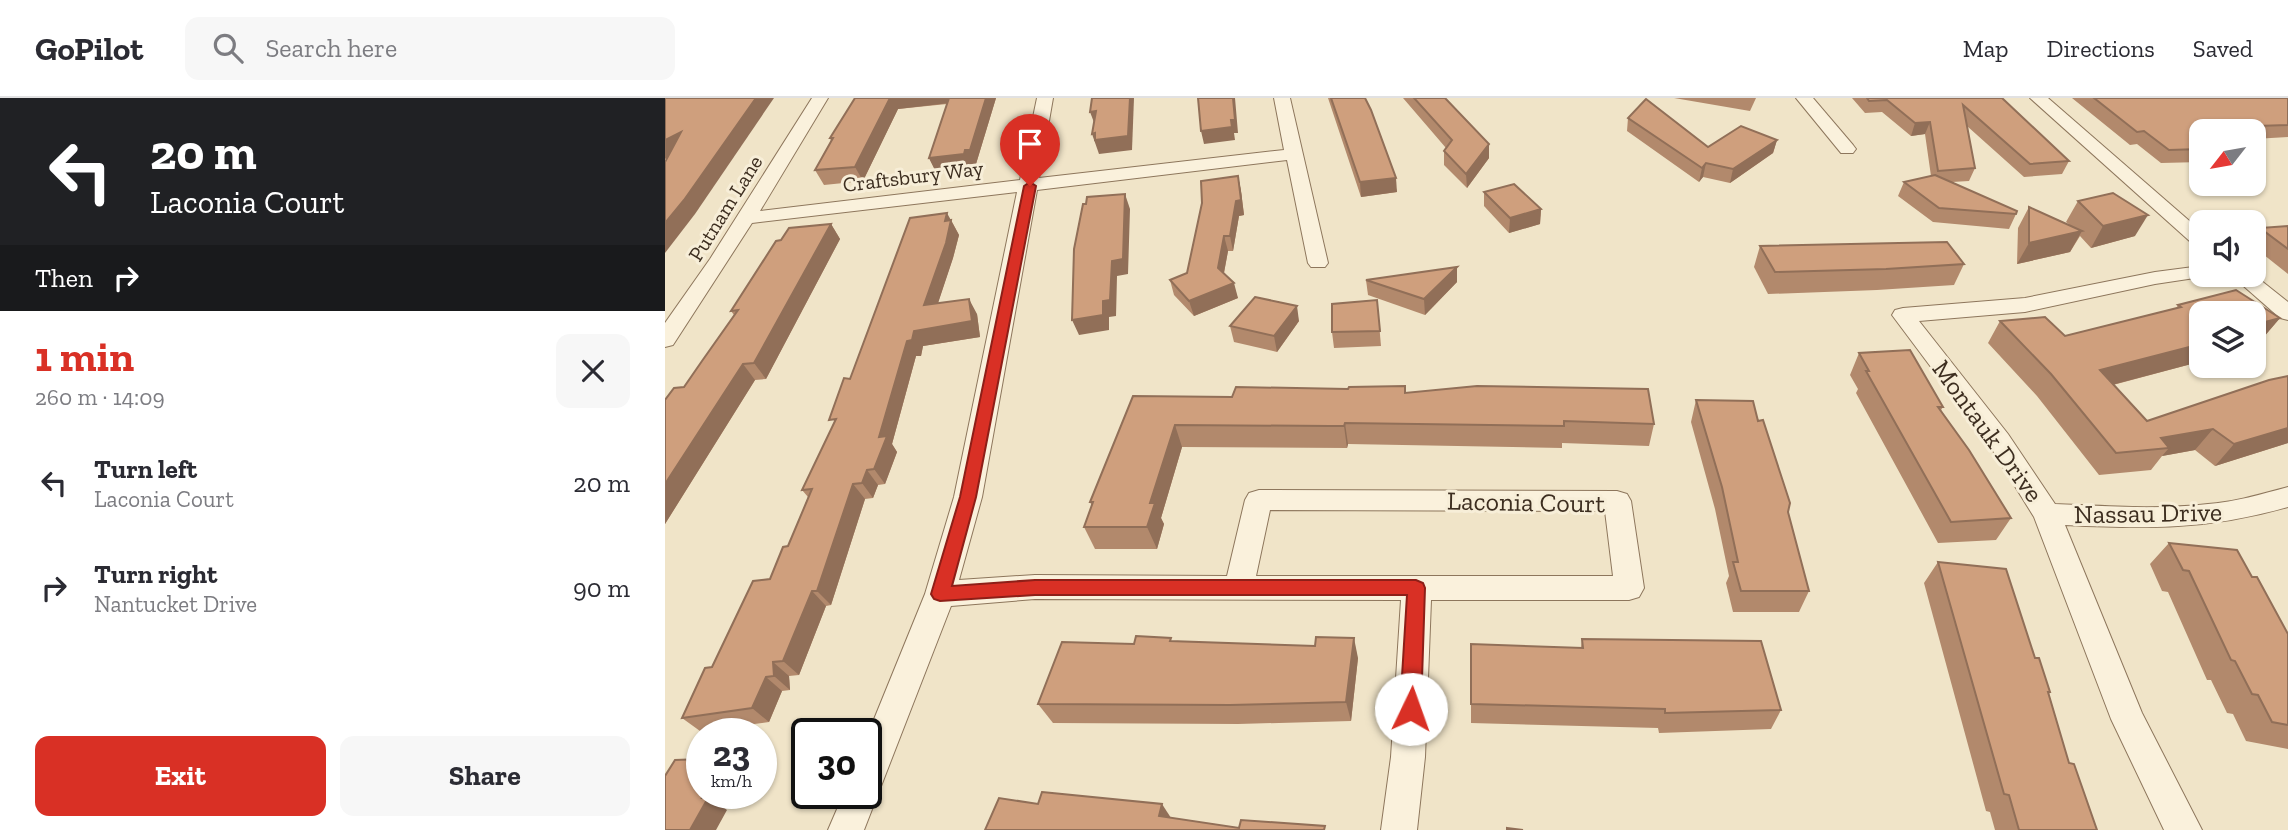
<!DOCTYPE html>
<meta charset="utf-8">
<style>
body{margin:0;font-family:"Zilla Slab",serif;background:#f7f7f7;color:#2b2b33;height:100vh;display:flex;flex-direction:column;font-size:26px;white-space:nowrap}
*{box-sizing:border-box;margin:0}
p{font-size:23px;color:#7c7c81}
.icon{flex:none;width:38px;height:38px;fill:none;stroke:currentColor;stroke-width:2;stroke-linecap:round;stroke-linejoin:round}
.map{position:relative;flex:1;overflow:hidden}
.side{display:flex;flex-direction:column;background:#fff;width:665px}
.side>*{flex:none}
.hud{background:#202124;color:#fff;overflow:hidden}
.needle{width:46px;rotate:239deg}
.fabs{position:absolute;left:1524px;top:21px;display:grid;gap:14px}
.fabs a{display:grid;place-items:center;width:77px;height:77px;border-radius:14px;background:#fff;box-shadow:0 2px 5px #0004;font-size:35px}
.speed{position:absolute;left:21px;top:620px;display:flex;gap:14px;font-size:35px;font-weight:700;text-align:center}
.speed>*{display:grid;place-content:center;width:91px;height:91px;border-radius:50%;background:#fff;box-shadow:0 2px 5px #0004;line-height:1}
.speed small{font-size:18px;font-weight:400}
.speed .limit{border:4px solid #111;border-radius:10px;background:#fff;color:#111}
.pin{position:absolute;display:grid;place-items:center;width:60px;height:60px;color:#fff;margin:-72px -30px;border-radius:50% 50% 50% 0;rotate:-45deg;box-shadow:0 0 7px #0007}
.pin .icon{rotate:45deg}
.me{position:absolute;width:77px;margin:-38px;rotate:3deg;stroke-linejoin:round;filter:drop-shadow(0 0 5px #0008)}
.turn{display:flex;align-items:center;gap:24px;height:147px;padding:0 35px;font-size:32px}
.turn .icon{width:91px;height:91px;stroke-width:2.5}
.turn b{display:block;font-size:49px;line-height:60px}
.then{display:flex;align-items:center;height:66px;padding:0 35px;background:#0003;gap:14px;font-size:26px}
.round{display:grid;place-items:center;flex:none;width:74px;height:74px;border-radius:14px;background:#f7f7f7}
.head{display:flex;align-items:center;justify-content:space-between;height:119px;padding:0 35px}
h1{font-size:42px;font-weight:700;line-height:52px;color:#d93025}
.primary-button{display:flex;gap:14px;margin-top:auto;padding:14px 35px}
.primary-button a{flex:1;height:80px;border-radius:14px;background:#d93025;color:#fff;font-size:28px;font-weight:700;line-height:80px;text-align:center}
.primary-button a+a{background:#f7f7f7;color:#2b2b33}
ul{padding:0;list-style:none}
li{display:flex;align-items:center;gap:21px;height:105px;padding:0 35px}
li div{flex:1}
li b{display:block;font-size:26px}
li em{font-style:normal}
header{display:flex;align-items:center;gap:42px;box-sizing:border-box;height:98px;padding:0 35px;background:#fff;border-bottom:2px solid #e1e1e2}
header strong{font-size:33px}
nav{display:flex;gap:38px;margin-inline-start:auto;font-size:24px}
.search{width:490px;height:63px;background:#f7f7f7;display:flex;align-items:center;gap:18px;box-sizing:border-box;padding:0 24px;border-radius:14px;color:#7c7c81;font-size:26px}
main{display:flex;flex:1;min-height:0}
.map>svg:first-child{display:block}
.lines{fill:none;stroke-linecap:round;stroke-linejoin:round}
.street-casing{stroke:#8d765c;stroke-width:2}
.street{fill:#faf1dc;fill-rule:evenodd}
.wall{fill:#b2896c}
.shaded-wall{fill:#916f58}
.building{fill:#cf9f7d;stroke:#916f58;stroke-width:2}
.route{fill:#d93025;stroke:#8d1f18;stroke-width:2}
.labels{text-anchor:middle;dominant-baseline:central;stroke-width:6;stroke-linejoin:round;paint-order:stroke}
.far-street-label{font-size:21px;fill:#3d2e20;stroke:#f7eed8}
.street-label{font-size:26px;fill:#3d2e20;stroke:#f7eed8}
</style>
<header>
<strong>GoPilot</strong>
<div class="search"><svg class="icon" aria-label="search" viewBox="0 0 24 24"><circle cx="10" cy="10" r="6"/><path d="M15 15l6 6"/></svg>Search here</div>
<nav><a>Map</a><a>Directions</a><a>Saved</a></nav>
</header>
<main>
<section class="side">
<div class="hud">
<div class="turn"><svg class="icon" aria-label="left" viewBox="0 0 24 24"><path d="M17 20v-9H6M10 6l-5 5 5 5"/></svg><div><b>20 m</b>Laconia Court</div></div>
<div class="then">Then<svg class="icon" aria-label="right" viewBox="0 0 24 24"><path d="M7 20v-9h11M14 6l5 5-5 5"/></svg></div>
</div>
<div class="head"><div><h1>1 min</h1><p>260 m · 14:09</p></div><a class="round"><svg class="icon" aria-label="close" viewBox="0 0 24 24"><path d="M6 6l12 12M18 6L6 18"/></svg></a></div>
<ul>
<li><svg class="icon" aria-label="left" viewBox="0 0 24 24"><path d="M17 20v-9H6M10 6l-5 5 5 5"/></svg><div><b>Turn left</b><p>Laconia Court</p></div><em>20 m</em></li>
<li><svg class="icon" aria-label="right" viewBox="0 0 24 24"><path d="M7 20v-9h11M14 6l5 5-5 5"/></svg><div><b>Turn right</b><p>Nantucket Drive</p></div><em>90 m</em></li>
</ul>
<div class="primary-button"><a>Exit</a><a>Share</a></div>
</section>
<div class="map">
<svg width="1623" height="732" viewBox="0 0 1623 732">
<rect width="100%" height="100%" fill="#f0e4c8"/>
<g class="lines">
<defs>
<g id="street">
<path d="M147,0H163L95,113L355,82L372,0H388L374,80L619,52L609,0H625L663,165L660,169H646L643,165L622,62L372,92L317,399L294,482L370,477L562,478L580,402L584,395L594,392L952,393L962,396L966,403L979,490L974,499L964,502H766L760,659L752,732H716L726,659L736,502L370,501L286,508L199,732H163L179,695H201V641L260,496L289,399L352,94L87,125L8,247L0,249V225L45,161ZM605,412L940,413L948,478H591Z"/>
<polygon points="1131,0 1148,0 1188,47 1191,51 1188,55 1176,55"/>
<polygon points="1365,0 1383,0 1536,133 1536,149 1529,147"/>
<path d="M1536,168V177L1543,178L1490,186L1360,214L1254,223L1343,336L1390,406C1441,408 1492,412 1543,406C1570,404 1597,396 1623,389V409C1542,432 1484,431 1400,427L1477,615L1537,732H1499L1446,621L1369,419L1325,348L1227,217L1230,212L1238,210L1360,200L1490,174Z"/>
<polygon points="1566,177 1589,177 1623,204 1623,222 1615,220"/>
</g>
</defs>
<use href="#street" class="street-casing"/>
<use href="#street" class="street"/>
</g>
<g class="wall">
<polygon points="190,0 331,0 311,66 307,67 306,70 271,74 264,60 282,6 233,11 198,83 159,87 150,72 166,43 165,40"/>
<polygon points="663,0 700,0 732,94 696,99"/>
<polygon points="738,0 780,0 824,46 824,60 802,90 779,67 779,53 781,50"/>
<polygon points="1009,0 1091,0 1085,13"/>
<polygon points="1187,0 1336,0 1404,63 1397,76 1359,79 1302,28 1310,70 1304,83 1287,84 1351,116 1344,131 1268,124 1233,98 1239,84 1266,78 1260,36 1246,38 1217,14 1200,15"/>
<polygon points="1407,0 1623,0 1623,39 1589,41 1589,33 1536,33 1536,64 1496,65 1472,46 1465,47"/>
<polygon points="963,20 1043,49 1112,42 1108,55 1065,85 1038,79 1034,84 962,33"/>
<polygon points="573,78 576,93 579,117 574,118 568,153 563,153 559,175 573,200 529,218 509,197 505,182 522,175"/>
<polygon points="819,94 876,111 875,126 844,135 819,108"/>
<polygon points="1413,103 1470,138 1426,150 1415,138 1405,154 1352,166 1353,130 1364,109 1405,127 1401,124"/>
<polygon points="285,122 286,122 294,137 288,160 273,205 312,216 315,239 258,248 256,258 251,258 227,346 232,354 220,386 213,387 208,400 200,401 166,507 161,508 134,577 124,578 125,592 117,593 104,624 35,633 17,620 47,569 105,481 123,448 143,399 137,392 168,327 185,281"/>
<polygon points="166,126 175,141 101,281 90,282 0,426 0,302 19,289 69,217 66,213 116,142"/>
<polygon points="1623,128 1623,176 1589,149 1589,138 1595,130"/>
<polygon points="1095,148 1299,166 1289,187 1212,192 1103,196 1089,169"/>
<polygon points="701,182 792,184 760,217 703,197"/>
<polygon points="712,202 716,248 669,250 667,234"/>
<polygon points="1513,207 1615,220 1597,241 1535,258 1530,265 1448,287 1482,323 1623,278 1623,345 1550,368 1530,352 1497,358 1486,372 1434,377 1372,298 1323,245 1335,223 1400,238 1511,211"/>
<polygon points="634,223 612,254 569,244 565,228"/>
<polygon points="1194,255 1278,309 1276,312 1346,420 1331,442 1273,445 1191,295 1193,291 1185,277"/>
<polygon points="740,288 741,295 989,326 984,348 897,345 897,350 683,346 682,350 517,349 496,420 499,426 492,451 430,451 419,429 427,408 425,404 468,298 567,299"/>
<polygon points="1031,302 1093,323 1123,414 1144,493 1134,514 1068,514 1061,485 1064,478 1050,411 1026,324"/>
<polygon points="1504,445 1587,479 1623,536 1623,651 1581,643 1568,616 1562,615 1546,582 1542,582 1503,494 1497,493 1485,466"/>
<polygon points="1273,464 1370,560 1385,594 1384,596 1404,665 1432,732 1330,732 1325,714 1321,713 1259,485"/>
<polygon points="917,541 1116,612 1106,631 994,635 993,630 806,625 806,546 916,550"/>
<polygon points="508,543 693,560 686,623 573,626 388,625 373,606 469,546"/>
</g>
<g class="shaded-wall">
<polygon points="91,0 109,0 30,116 0,155 0,125"/>
<polygon points="225,0 291,0 293,4 233,11 198,83 190,69"/>
<polygon points="321,0 331,0 311,66 307,67 306,70 271,74 264,60 300,52"/>
<polygon points="465,0 469,0 467,52 434,56 427,36"/>
<polygon points="568,0 570,0 573,35 569,35 570,42 539,46 536,33 566,22"/>
<polygon points="431,13 430,27 425,14"/>
<polygon points="1265,24 1260,36 1246,38 1250,25"/>
<polygon points="16,34 26,49 0,61 0,42"/>
<polygon points="1112,42 1108,55 1065,85 1068,71"/>
<polygon points="824,46 824,60 802,90 801,76"/>
<polygon points="1041,65 1038,79 1034,84 1037,70"/>
<polygon points="573,78 576,93 579,117 574,118 568,153 565,138 571,103"/>
<polygon points="731,80 732,94 696,99 695,84"/>
<polygon points="460,96 465,111 463,176 452,178 451,218 444,219 444,232 414,237 407,222 438,203"/>
<polygon points="876,111 875,126 844,135 845,120"/>
<polygon points="282,115 294,137 288,160 267,223 259,207"/>
<polygon points="1483,117 1470,138 1426,150 1438,128"/>
<polygon points="166,126 175,141 101,281 89,265"/>
<polygon points="1417,133 1405,154 1352,166 1364,145"/>
<polygon points="559,138 563,153 557,185 553,170"/>
<polygon points="792,169 792,184 760,217 759,201"/>
<polygon points="569,185 573,200 529,218 524,203"/>
<polygon points="304,201 312,216 315,239 258,248 256,258 251,258 227,346 232,354 220,386 209,371 214,339 242,243 249,233"/>
<polygon points="632,208 634,223 612,254 609,238"/>
<polygon points="1615,220 1597,241 1589,244 1589,227"/>
<polygon points="1536,246 1536,258 1530,265 1420,294 1435,272"/>
<polygon points="78,266 90,282 0,426 0,386"/>
<polygon points="680,325 683,346 682,350 679,328"/>
<polygon points="510,327 517,349 496,420 499,426 492,451 482,429 485,405"/>
<polygon points="1623,330 1623,345 1550,368 1569,346"/>
<polygon points="1548,331 1530,352 1497,358 1504,350 1496,340"/>
<polygon points="202,372 213,387 208,400 197,385"/>
<polygon points="188,386 200,401 166,507 152,493"/>
<polygon points="147,493 161,508 134,577 118,563"/>
<polygon points="689,540 693,560 686,623 681,604"/>
<polygon points="108,564 124,578 125,592 109,578"/>
<polygon points="101,579 117,593 104,624 87,610"/>
<polygon points="40,695 66,695 58,709 62,712 51,732 25,732"/>
<polygon points="497,706 508,723 494,718"/>
</g>
<g class="building">
<polygon points="0,0 91,0 19,102 0,125 0,64 16,34 0,42"/>
<polygon points="190,0 225,0 190,69 150,72 168,40 165,40"/>
<polygon points="284,0 321,0 305,52 300,52 299,56 264,60"/>
<polygon points="427,0 465,0 463,38 430,42 430,35 427,36 431,13 425,14"/>
<polygon points="533,0 568,0 570,22 566,22 567,29 536,33"/>
<polygon points="666,0 700,0 706,12 731,80 695,84"/>
<polygon points="749,0 780,0 824,46 801,76 779,53 787,42"/>
<polygon points="1202,0 1337,0 1404,63 1365,66 1298,7 1310,70 1273,73 1265,24 1250,25 1222,2 1204,3"/>
<polygon points="1429,0 1623,0 1623,27 1528,30 1536,37 1536,51 1504,52 1479,33 1472,34"/>
<polygon points="981,1 1043,49 1076,28 1112,42 1068,71 1041,65 1037,70 963,20"/>
<polygon points="1270,77 1352,113 1351,116 1274,110 1239,84"/>
<polygon points="573,78 576,102 571,103 565,138 559,138 553,170 569,185 524,203 505,182 522,175 537,105 536,83"/>
<polygon points="849,86 876,111 845,120 819,94"/>
<polygon points="1448,95 1483,117 1438,128 1413,103"/>
<polygon points="460,96 458,161 447,163 445,202 438,203 438,217 407,222 409,151 418,106 421,106 422,99"/>
<polygon points="1364,109 1417,133 1364,145"/>
<polygon points="282,115 280,123 286,122 281,145 259,207 304,201 307,223 249,233 247,242 242,243 214,339 222,338 209,371 202,372 197,385 188,386 152,493 147,493 118,563 108,564 109,578 101,579 87,610 17,620 40,570 47,569 88,483 105,481 118,449 123,448 147,391 137,392 171,321 164,322 179,280 185,281 245,120"/>
<polygon points="166,126 89,265 78,266 0,386 0,302 9,290 19,289 37,263 73,212 66,213 111,143 116,142 124,130"/>
<polygon points="1623,128 1623,151 1595,130"/>
<polygon points="1282,144 1299,166 1221,171 1110,174 1095,148"/>
<polygon points="792,169 759,201 701,182"/>
<polygon points="1571,192 1615,220 1589,227 1589,215 1536,215 1536,246 1435,272 1482,323 1604,282 1623,278 1623,330 1569,346 1548,331 1496,340 1504,350 1451,355 1386,276 1335,223 1380,219 1400,238 1516,209 1513,207"/>
<polygon points="590,199 632,208 609,238 565,228"/>
<polygon points="712,202 715,233 667,234 667,206"/>
<polygon points="1245,252 1278,309 1273,309 1304,352 1346,420 1286,424 1201,273 1204,273 1194,255"/>
<polygon points="740,288 740,295 812,288 983,291 989,326 899,323 899,328 680,325 679,328 665,328 510,327 485,405 490,405 482,429 419,429 428,404 425,404 468,298 567,299 571,289 683,291 684,289"/>
<polygon points="1031,302 1088,303 1093,323 1098,322 1125,405 1123,414 1144,493 1076,493 1068,464 1073,464 1057,389"/>
<polygon points="1504,445 1572,452 1587,479 1592,479 1623,536 1623,627 1607,624 1593,597 1587,596 1570,563 1566,562 1524,473 1518,472"/>
<polygon points="1273,464 1341,471 1370,560 1374,560 1385,594 1383,594 1404,665 1409,666 1432,732 1354,732 1344,697 1339,696"/>
<polygon points="471,538 506,540 505,543 650,548 651,539 689,540 681,604 565,607 373,606 397,544 469,546"/>
<polygon points="917,541 1096,543 1116,612 1000,615 1000,611 806,606 806,546 918,550"/>
<polygon points="37,661 37,695 40,695 37,700 43,700 25,732 0,732 0,678 10,662"/>
<polygon points="377,694 497,706 494,718 574,730 576,722 660,728 659,732 320,732 334,700 373,706"/>
<polygon points="842,730 858,732 842,732"/>
</g>
<polygon class="route" points="365,84 371,88 311,399 287,488 370,482 751,482 758,485 760,490 756,611 753,617 746,620 738,617 735,611 742,497 370,497 275,503 269,501 266,496 295,399 359,88"/>
<g class="labels">
<g class="far-street-label">
<text transform="translate(248 78) rotate(-7)">Craftsbury Way</text>
<text transform="translate(60 110) rotate(-58)">Putnam Lane</text>
</g>
<g class="street-label">
<text transform="translate(1323 333) rotate(54)">Montauk Drive</text>
<text transform="translate(861 404) rotate(1)">Laconia Court</text>
<text transform="translate(1483 415) rotate(-1)">Nassau Drive</text>
</g>
</g>
</svg>
<div class="fabs">
<a><svg class="needle" viewBox="-14 -14 28 28"><path d="M0-13l5 13h-10z" fill="#e53935"/><path d="M0 13l5-13h-10z" fill="#7c7c81"/></svg></a>
<a><svg class="icon" aria-label="sound" viewBox="0 0 24 24"><path d="M4 9h4l5-4v14l-5-4H4zM17 9q2 3 0 6"/></svg></a>
<a><svg class="icon" aria-label="layers" viewBox="0 0 24 24"><path d="M12 4l9 5-9 5-9-5zM3 14l9 5 9-5"/></svg></a>
</div>
<div class="speed"><div>23<small>km/h</small></div><div class="limit">30</div></div>
<div class="pin" style="left:365px;top:88px;background:#d93025"><svg class="icon" aria-label="arrive" viewBox="0 0 24 24"><path d="M6 21V4h12l-3 4 3 4H6"/></svg></div>
<svg class="me" style="left:746px;top:611px" viewBox="-20 -20 40 40"><circle r="19" fill="#fff"/><path d="M0-13L10 11 0 6-10 11z" fill="#d93025"/></svg>
</div>
</main>
